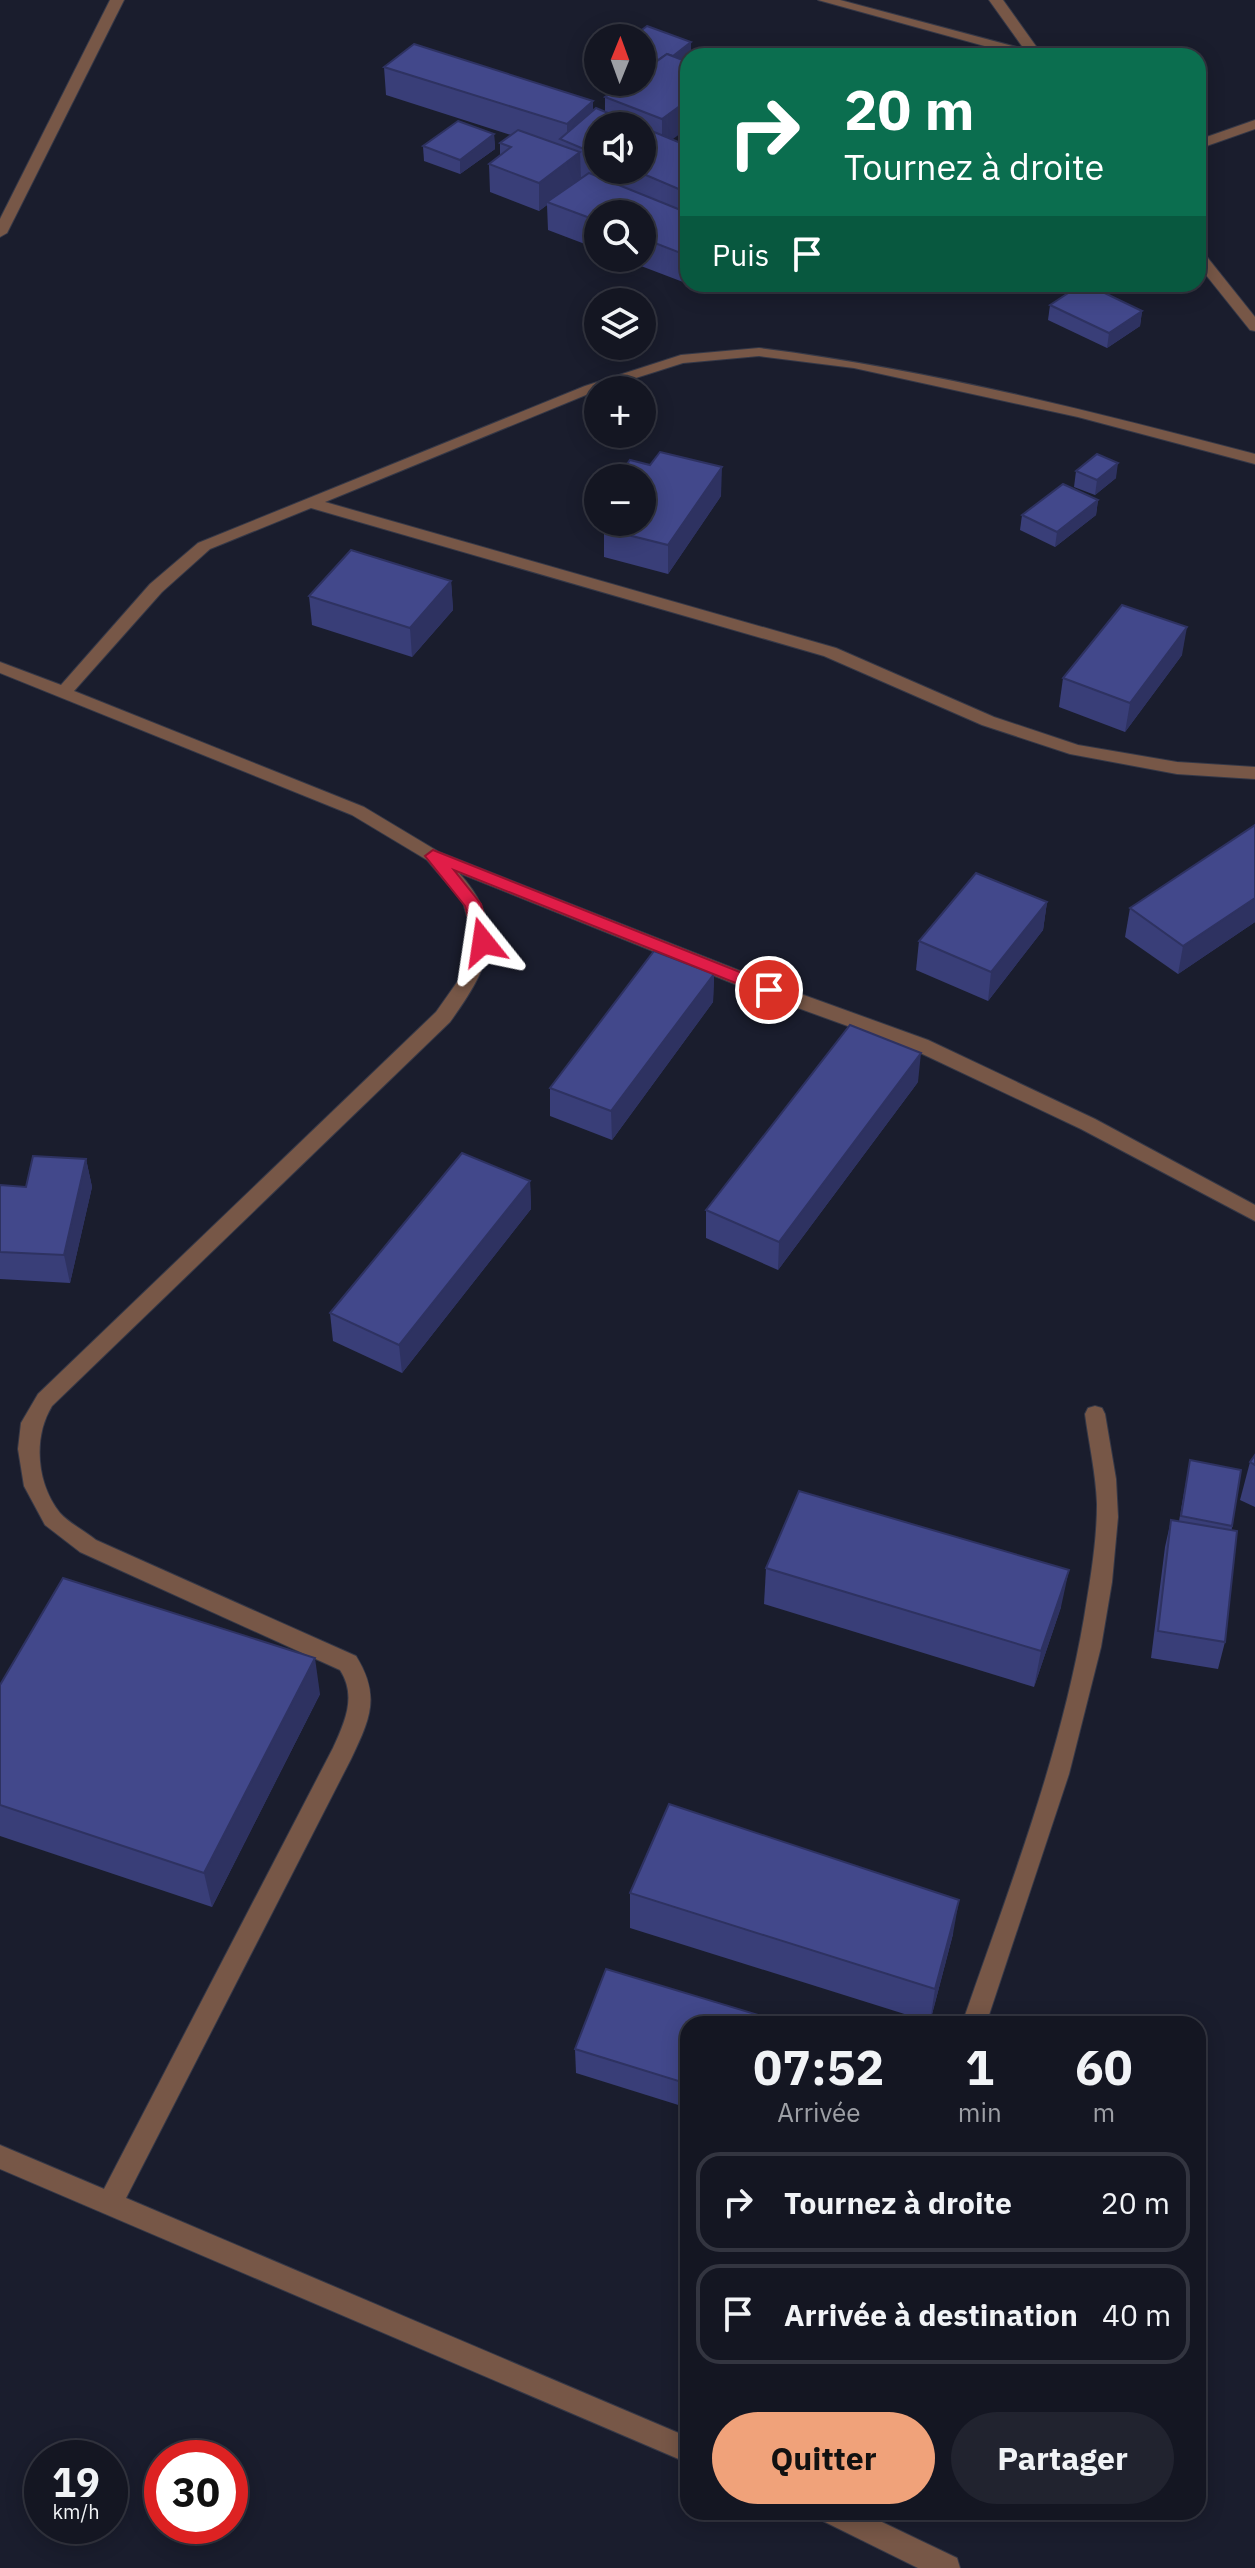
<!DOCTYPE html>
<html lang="fr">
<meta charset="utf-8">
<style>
body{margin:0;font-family:"IBM Plex Sans",sans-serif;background:#21232f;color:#f1f3f6;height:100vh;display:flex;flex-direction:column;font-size:30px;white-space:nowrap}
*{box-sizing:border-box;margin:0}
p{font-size:26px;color:#9d9fa5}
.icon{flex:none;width:44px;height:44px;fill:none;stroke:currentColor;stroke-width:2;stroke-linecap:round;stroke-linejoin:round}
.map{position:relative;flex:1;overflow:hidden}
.sheet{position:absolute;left:680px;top:2016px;width:526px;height:504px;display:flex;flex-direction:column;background:#141622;border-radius:24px;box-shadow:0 4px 20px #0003,0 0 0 2px #333540}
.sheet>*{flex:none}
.top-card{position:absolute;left:680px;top:48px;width:526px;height:244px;border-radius:24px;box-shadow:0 4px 20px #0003,0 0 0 2px #333540;background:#0b6e4f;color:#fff;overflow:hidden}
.needle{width:52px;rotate:1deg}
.buttons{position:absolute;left:584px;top:24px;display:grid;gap:16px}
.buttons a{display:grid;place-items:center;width:72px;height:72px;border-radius:50%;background:#141622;box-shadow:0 4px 20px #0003,0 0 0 2px #333540;font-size:40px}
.speed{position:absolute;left:24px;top:2440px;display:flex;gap:16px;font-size:40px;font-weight:700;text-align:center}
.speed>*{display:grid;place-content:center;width:104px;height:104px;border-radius:50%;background:#141622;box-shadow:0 4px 20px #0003,0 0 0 2px #333540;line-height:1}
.speed small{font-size:20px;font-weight:400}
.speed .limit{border:12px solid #d22;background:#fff;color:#111}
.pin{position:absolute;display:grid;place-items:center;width:68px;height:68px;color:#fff;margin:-34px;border:4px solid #fff;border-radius:50%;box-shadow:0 2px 8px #0007}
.me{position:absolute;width:88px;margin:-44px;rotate:345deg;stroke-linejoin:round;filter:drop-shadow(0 0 6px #0008)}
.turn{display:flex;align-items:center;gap:28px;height:168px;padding:0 32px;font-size:36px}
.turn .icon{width:104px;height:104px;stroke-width:2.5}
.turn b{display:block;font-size:56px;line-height:68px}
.then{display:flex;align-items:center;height:76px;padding:0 32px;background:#0003;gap:16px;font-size:30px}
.eta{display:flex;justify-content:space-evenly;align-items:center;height:136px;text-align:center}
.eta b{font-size:48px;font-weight:800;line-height:56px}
.button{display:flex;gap:16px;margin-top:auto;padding:16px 32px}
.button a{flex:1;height:92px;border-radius:48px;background:#f0a27a;color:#111;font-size:32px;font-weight:800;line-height:92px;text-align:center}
.button a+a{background:#21232f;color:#f1f3f6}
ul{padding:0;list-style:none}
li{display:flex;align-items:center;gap:24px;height:100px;margin:0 16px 12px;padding:0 16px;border:4px solid #333540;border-radius:24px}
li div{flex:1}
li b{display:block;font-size:30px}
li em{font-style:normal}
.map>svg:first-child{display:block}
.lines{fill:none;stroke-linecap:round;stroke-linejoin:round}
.street-casing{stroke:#353847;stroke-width:2}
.street{fill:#775747;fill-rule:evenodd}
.wall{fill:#393e78;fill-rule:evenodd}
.shaded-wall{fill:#2e3261}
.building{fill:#42488b;stroke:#2e3261;stroke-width:2}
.route{fill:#e11d48;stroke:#92132f;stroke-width:2}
</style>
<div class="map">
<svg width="1255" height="2568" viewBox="0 0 1255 2568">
<rect width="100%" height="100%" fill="#1a1d2d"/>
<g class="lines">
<defs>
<g id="street">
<polygon points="110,0 124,0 7,233 0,237 0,219"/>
<polygon points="818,0 840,0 1024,49 989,0 1003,0 1043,56 1021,56"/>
<polygon points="1255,120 1255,129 1198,149 1198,140"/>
<polygon points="1198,251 1203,252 1255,317 1255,331 1250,330 1198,265"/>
<path d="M759,348C927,369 1091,411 1255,454V464L1078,417L854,368L759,356L683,363L598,390L325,502L836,648L994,717L1078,745L1177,762L1255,767V779L1177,774L1070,754L982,725L824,656L311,508L210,549L162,592L74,691L364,807L439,852L776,985L928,1040L1095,1119L1255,1205V1221L1081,1129L914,1050L762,995L459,873C509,928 489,968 450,1022L52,1406C33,1437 36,1483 60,1513C69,1523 85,1531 96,1540L356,1656C381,1696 370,1719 351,1759L126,2198L688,2437V2463L0,2169V2145L104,2189L333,1748C345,1722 357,1696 340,1670L80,1552L45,1525L24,1486L18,1449L21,1423L38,1394L436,1012L460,978L471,950L472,935L463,902L427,860L352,815L0,673V662L61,685L150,584L198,543L585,386L681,355Z"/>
<path d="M1095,1406L1102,1408L1105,1414L1116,1479L1118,1517L1112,1582L1101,1647L1069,1774L986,2024H962C1008,1891 1060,1758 1084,1618C1090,1581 1097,1542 1097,1504C1096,1474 1089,1444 1085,1414L1088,1408Z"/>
<polygon points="819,2512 861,2512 957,2558 960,2568 918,2568 823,2521"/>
</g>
</defs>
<use href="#street" class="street-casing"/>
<use href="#street" class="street"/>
</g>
<g class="wall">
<path d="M642,38L688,58L685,61L672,139L688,146V278L683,282L620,258H642V214H598V249L548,230L547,205L539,211L490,192L489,164L500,156V143L511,135L386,95L384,67L605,112V97L642,82ZM598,126H642V170H598Z"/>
<polygon points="494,134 495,149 460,174 424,161 423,146"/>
<polygon points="1050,305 1142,311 1140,326 1107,348 1048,320"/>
<polygon points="1076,471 1116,478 1095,495 1074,487"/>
<polygon points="721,496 668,574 604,557 604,529"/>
<polygon points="1098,500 1096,515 1055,547 1020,530 1022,515"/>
<polygon points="451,581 453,610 412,657 312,625 309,596"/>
<polygon points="1182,655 1125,732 1059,707 1063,678"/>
<polygon points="1255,825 1255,922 1178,974 1125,937 1130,908"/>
<polygon points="1047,902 1043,930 988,1001 916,970 919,941"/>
<polygon points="714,974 713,1002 612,1140 550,1116 550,1088"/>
<polygon points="918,1082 778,1270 706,1238 706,1210"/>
<polygon points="86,1159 92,1187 70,1283 0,1279 0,1185 26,1187"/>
<polygon points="530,1181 531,1209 402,1373 333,1341 330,1313"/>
<polygon points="1255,1455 1255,1507 1240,1500 1250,1462"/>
<polygon points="1190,1460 1232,1526 1225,1642 1218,1669 1151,1658 1165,1547 1171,1520 1179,1521"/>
<polygon points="766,1568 1061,1607 1034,1687 764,1604"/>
<polygon points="0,1685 320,1694 212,1907 0,1836"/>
<polygon points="630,1893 953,1934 930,2022 630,1928"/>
<polygon points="688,2024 688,2108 576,2073 575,2049"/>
</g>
<g class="shaded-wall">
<polygon points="691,42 691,56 688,56 688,58 659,81 659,66"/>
<polygon points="688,100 688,128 662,147 662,119"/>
<polygon points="593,101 593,128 567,142 567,124"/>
<polygon points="494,134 495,149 460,174 460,160"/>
<polygon points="580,152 581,180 547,202 547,205 539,211 539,183"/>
<polygon points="688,251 688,278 683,282 683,254"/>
<polygon points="1142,311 1140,326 1107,348 1109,333"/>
<polygon points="1118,463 1116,478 1095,495 1097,480"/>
<polygon points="722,467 721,496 668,574 668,545"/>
<polygon points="1098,500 1096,515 1055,547 1057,532"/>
<polygon points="451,581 453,610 412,657 410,628"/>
<polygon points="1187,627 1182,655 1125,732 1130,703"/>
<polygon points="1255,898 1255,922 1178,974 1183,946"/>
<polygon points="1047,902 1043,930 988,1001 991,972"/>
<polygon points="714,974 713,1002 612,1140 611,1111"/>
<polygon points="921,1053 918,1082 778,1270 779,1242"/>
<polygon points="86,1159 92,1187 70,1283 64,1255"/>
<polygon points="530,1181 531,1209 402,1373 399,1345"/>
<polygon points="1069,1570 1061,1607 1034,1687 1041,1651"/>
<polygon points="315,1658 320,1694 212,1907 204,1873"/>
<polygon points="959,1900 953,1934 930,2022 935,1989"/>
</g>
<g class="building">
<polygon points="647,26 691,42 673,56 667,54 652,64 642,61 642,38 631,38"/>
<polygon points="414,44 593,101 567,124 384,67"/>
<polygon points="667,54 688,62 688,100 662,119 605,97 627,82 642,82 642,72"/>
<polygon points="596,108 639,126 598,126 598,155 560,139"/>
<polygon points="458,121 494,134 460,160 423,146"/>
<polygon points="642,127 688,146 688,193 634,170 642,170"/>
<polygon points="518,130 580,152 539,183 489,164 511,147 500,143"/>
<polygon points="589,173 688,213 688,251 683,254 642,238 642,214 598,214 598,221 547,202"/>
<polygon points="1082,284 1086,284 1142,311 1109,333 1050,305"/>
<polygon points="660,452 722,467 668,545 604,529 608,522 642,522 642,478 617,478 630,460 650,465"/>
<polygon points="1097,454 1118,463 1097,480 1076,471"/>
<polygon points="1063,484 1098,500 1057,532 1022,515"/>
<polygon points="351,550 451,581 410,628 309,596"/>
<polygon points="1122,605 1187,627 1130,703 1063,678"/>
<polygon points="1255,825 1255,898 1183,946 1130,908"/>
<polygon points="976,873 1047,902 991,972 919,941"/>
<polygon points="654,951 714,974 611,1111 550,1088"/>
<polygon points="850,1025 921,1053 779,1242 706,1210"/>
<polygon points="462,1153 530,1181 399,1345 330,1313"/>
<polygon points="33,1156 86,1159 64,1255 0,1252 0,1185 26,1187"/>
<polygon points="1255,1455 1255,1465 1250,1462"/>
<polygon points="1190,1460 1241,1470 1232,1526 1181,1516"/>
<polygon points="799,1491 1069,1570 1041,1651 766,1568"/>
<polygon points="1171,1520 1237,1531 1225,1642 1158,1631"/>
<polygon points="63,1578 315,1658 204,1873 0,1805 0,1685"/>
<polygon points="669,1804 959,1900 935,1989 630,1893"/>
<polygon points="606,1969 788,2024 688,2024 688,2084 575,2049"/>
</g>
<polygon class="route" points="433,850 775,986 778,990 775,994 763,994 454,870 481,904 491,942 483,948 477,946 465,906 425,856"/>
</svg>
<div class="buttons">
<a><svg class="needle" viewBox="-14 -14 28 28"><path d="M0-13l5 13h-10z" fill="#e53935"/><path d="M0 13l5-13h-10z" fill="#9d9fa5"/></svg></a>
<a><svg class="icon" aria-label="sound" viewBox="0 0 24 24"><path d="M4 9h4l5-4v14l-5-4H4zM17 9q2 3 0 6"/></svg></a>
<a><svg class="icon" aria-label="search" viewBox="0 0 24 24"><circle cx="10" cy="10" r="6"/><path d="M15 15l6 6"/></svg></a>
<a><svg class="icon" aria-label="layers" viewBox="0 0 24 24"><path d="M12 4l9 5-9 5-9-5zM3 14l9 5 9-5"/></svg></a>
<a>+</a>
<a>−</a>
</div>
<div class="speed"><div>19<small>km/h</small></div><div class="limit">30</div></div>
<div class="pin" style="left:769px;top:990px;background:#d93025"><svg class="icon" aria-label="arrive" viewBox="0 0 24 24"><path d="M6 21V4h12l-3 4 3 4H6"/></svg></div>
<svg class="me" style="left:483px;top:942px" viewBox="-20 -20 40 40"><path d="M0-17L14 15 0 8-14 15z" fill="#e11d48" stroke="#fff" stroke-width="4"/></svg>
<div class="top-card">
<div class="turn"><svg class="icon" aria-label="right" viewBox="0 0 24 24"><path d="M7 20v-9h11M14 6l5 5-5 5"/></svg><div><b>20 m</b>Tournez à droite</div></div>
<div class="then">Puis<svg class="icon" aria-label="arrive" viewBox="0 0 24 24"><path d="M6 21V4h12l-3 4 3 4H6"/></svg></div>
</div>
<section class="sheet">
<div class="eta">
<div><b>07:52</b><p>Arrivée</p></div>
<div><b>1</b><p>min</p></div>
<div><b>60</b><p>m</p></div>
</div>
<ul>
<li><svg class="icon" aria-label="right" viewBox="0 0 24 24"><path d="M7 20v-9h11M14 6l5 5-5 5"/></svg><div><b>Tournez à droite</b></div><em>20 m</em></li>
<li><svg class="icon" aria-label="arrive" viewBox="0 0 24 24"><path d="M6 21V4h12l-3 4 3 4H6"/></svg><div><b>Arrivée à destination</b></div><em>40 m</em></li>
</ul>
<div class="button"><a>Quitter</a><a>Partager</a></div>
</section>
</div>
